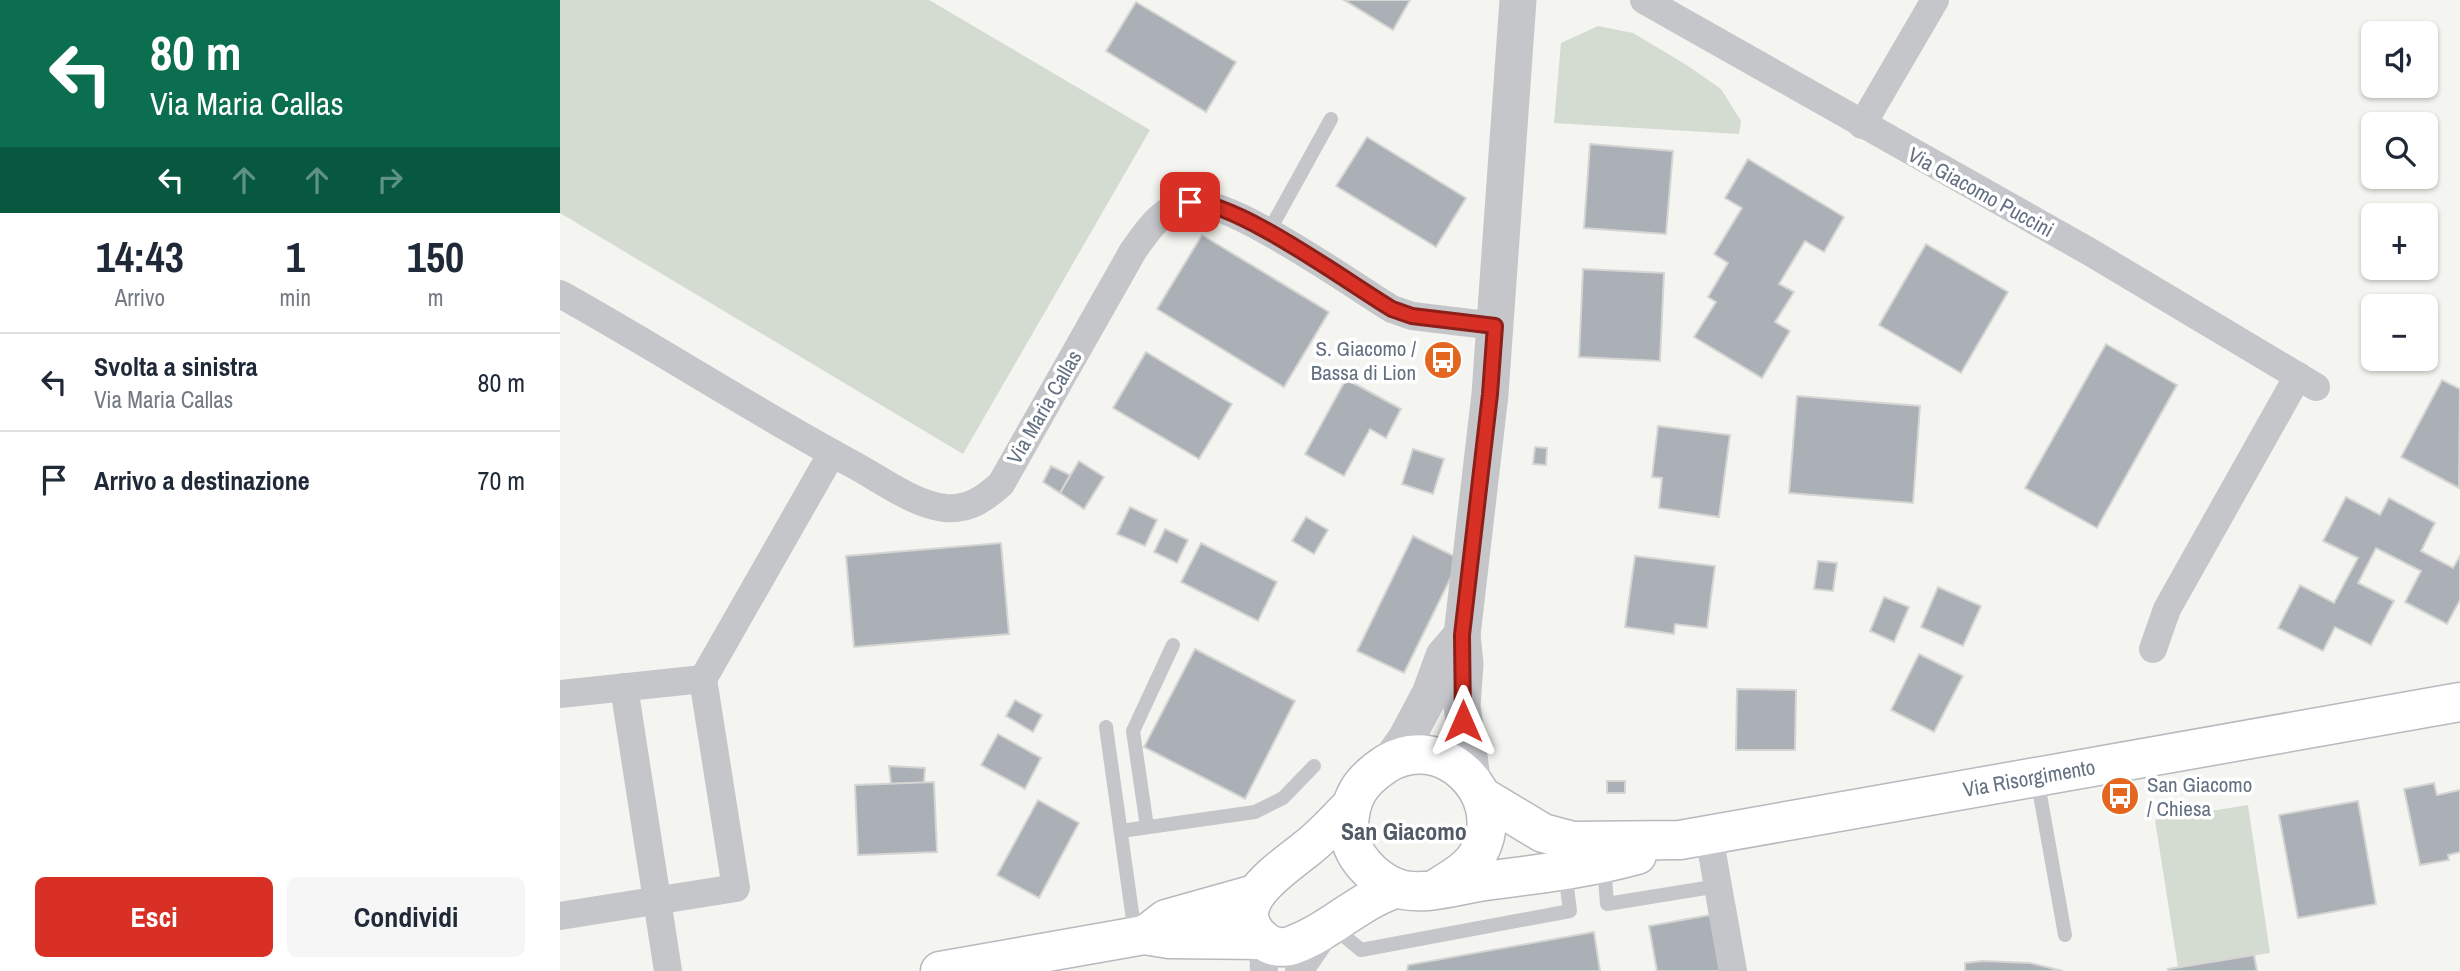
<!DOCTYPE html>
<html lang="it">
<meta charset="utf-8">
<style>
body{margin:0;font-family:"Archivo Narrow",sans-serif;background:#f6f6f7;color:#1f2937;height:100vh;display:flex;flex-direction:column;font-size:26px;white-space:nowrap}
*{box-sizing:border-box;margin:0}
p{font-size:23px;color:#747a83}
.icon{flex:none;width:38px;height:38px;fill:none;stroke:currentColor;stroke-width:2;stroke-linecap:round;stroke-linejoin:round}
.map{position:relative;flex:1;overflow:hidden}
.side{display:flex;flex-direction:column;background:#fff;width:560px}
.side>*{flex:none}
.top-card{background:#0b6e4f;color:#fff;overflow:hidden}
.buttons{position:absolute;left:1801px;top:21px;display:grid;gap:14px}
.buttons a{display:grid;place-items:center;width:77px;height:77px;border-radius:10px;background:#fff;box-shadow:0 2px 5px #0004;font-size:35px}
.pin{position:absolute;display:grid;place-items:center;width:60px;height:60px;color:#fff;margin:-30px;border-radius:14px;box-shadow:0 4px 10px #0006}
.me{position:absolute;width:77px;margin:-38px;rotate:0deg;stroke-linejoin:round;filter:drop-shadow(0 0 5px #0008)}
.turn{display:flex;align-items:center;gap:24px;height:147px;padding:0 35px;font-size:32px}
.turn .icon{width:91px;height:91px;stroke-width:2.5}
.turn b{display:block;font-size:49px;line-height:60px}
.lanes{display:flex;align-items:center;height:66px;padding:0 35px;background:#0003;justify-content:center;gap:35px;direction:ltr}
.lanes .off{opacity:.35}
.eta{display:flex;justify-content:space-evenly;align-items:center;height:119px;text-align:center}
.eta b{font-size:42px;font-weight:700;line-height:49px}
.button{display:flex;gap:14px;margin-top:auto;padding:14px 35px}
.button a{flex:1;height:80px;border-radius:10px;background:#d93025;color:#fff;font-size:28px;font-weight:700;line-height:80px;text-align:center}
.button a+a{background:#f6f6f7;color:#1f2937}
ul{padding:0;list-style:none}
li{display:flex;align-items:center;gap:21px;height:98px;padding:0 35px;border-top:2px solid #e0e1e3}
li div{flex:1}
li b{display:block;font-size:26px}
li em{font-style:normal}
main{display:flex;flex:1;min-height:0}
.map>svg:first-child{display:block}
.green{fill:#d4dbd1}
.building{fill:#aab0b6;stroke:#d5d5d3;stroke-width:2}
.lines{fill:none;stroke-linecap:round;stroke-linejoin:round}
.secondary-casing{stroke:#b6b9be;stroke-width:41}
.service{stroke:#c4c6ca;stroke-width:14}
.minor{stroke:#c4c6ca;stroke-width:28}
.tertiary{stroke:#c4c6ca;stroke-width:37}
.secondary{stroke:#fff;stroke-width:38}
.route-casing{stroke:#8d1f18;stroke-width:18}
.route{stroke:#d93025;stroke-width:12}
.labels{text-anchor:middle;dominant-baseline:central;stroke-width:7;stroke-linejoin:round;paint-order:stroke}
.street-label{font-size:21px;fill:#637081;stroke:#fff}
.poi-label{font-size:21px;fill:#637081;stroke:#fff;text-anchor:end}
.quarter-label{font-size:24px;font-weight:bold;fill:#515a66;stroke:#fff}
</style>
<main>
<section class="side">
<div class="top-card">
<div class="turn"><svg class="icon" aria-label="left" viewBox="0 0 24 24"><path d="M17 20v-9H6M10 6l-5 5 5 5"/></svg><div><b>80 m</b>Via Maria Callas</div></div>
<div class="lanes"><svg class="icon" aria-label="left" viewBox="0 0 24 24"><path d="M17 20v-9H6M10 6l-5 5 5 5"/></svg><svg class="icon off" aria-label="ahead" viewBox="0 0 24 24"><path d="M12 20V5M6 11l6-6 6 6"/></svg><svg class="icon off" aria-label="ahead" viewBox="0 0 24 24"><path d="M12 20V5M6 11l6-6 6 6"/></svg><svg class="icon off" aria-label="right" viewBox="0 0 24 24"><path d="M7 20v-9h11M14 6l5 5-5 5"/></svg></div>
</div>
<div class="eta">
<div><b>14:43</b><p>Arrivo</p></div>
<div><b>1</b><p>min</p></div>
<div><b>150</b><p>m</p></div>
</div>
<ul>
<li><svg class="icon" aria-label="left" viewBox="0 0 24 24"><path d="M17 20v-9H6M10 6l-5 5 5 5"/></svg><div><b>Svolta a sinistra</b><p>Via Maria Callas</p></div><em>80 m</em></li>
<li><svg class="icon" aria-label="arrive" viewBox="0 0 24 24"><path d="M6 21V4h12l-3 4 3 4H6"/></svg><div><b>Arrivo a destinazione</b></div><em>70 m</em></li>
</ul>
<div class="button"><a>Esci</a><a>Condividi</a></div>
</section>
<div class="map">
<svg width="1900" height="971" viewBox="0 0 1900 971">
<rect width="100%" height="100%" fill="#f4f4f0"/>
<g class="green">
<polygon points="0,0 369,0 590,130 403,454 0,213"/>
<polygon points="1038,26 1073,33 1125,64 1161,89 1181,121 1179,134 994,123 1001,43"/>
<polygon points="1688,805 1710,953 1618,967 1595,820"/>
</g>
<g class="building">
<polygon points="784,0 850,0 833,30"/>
<polygon points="576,2 676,62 646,112 546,51"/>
<polygon points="807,137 906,198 876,247 776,186"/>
<polygon points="1030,144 1113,151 1106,234 1024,228"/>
<polygon points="1188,159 1284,217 1264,252 1245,241 1219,284 1234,292 1215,322 1230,331 1202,378 1134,337 1156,302 1148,297 1168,263 1154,254 1182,208 1165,198"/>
<polygon points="642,235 769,312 724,387 597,309"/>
<polygon points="1366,244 1448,292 1401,373 1319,325"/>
<polygon points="1023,269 1104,273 1100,361 1019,357"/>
<polygon points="1546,344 1617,385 1537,528 1465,488"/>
<polygon points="586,352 672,404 639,459 553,408"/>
<polygon points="786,379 841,409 826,438 810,429 784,476 745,454"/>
<polygon points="1882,380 1900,389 1899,488 1841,457"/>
<polygon points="1237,396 1360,406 1353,503 1229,493"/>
<polygon points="1098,426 1170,435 1159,517 1099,508 1102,478 1092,477"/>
<polygon points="975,447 987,448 986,465 973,464"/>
<polygon points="853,449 884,459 873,494 842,484"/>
<polygon points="519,461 544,477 524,509 500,493"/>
<polygon points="491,466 510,475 500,493 483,482"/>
<polygon points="1786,497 1820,515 1829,498 1875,523 1861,551 1893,568 1900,556 1900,600 1887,624 1845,602 1861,571 1816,548 1798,583 1834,601 1811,645 1775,627 1763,651 1718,628 1740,585 1774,603 1798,558 1763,541"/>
<polygon points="570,507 597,520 585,546 557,534"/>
<polygon points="746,517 768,530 754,554 732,541"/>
<polygon points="605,529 628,540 617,563 594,552"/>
<polygon points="853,536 900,559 844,673 797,651"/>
<polygon points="441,543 449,634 294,647 286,556"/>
<polygon points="641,543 717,582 698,621 621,582"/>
<polygon points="1075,556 1155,566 1147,628 1115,624 1114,634 1065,627"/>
<polygon points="1258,561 1277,563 1273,591 1254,589"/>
<polygon points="1378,587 1421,606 1403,646 1361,627"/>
<polygon points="1324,597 1349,607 1334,642 1310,631"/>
<polygon points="635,649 735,701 685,799 584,747"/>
<polygon points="1359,654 1403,676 1374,732 1331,710"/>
<polygon points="1177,689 1236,690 1235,750 1176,750"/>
<polygon points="455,700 482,715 473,732 446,716"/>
<polygon points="438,734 481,758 465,789 421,765"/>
<polygon points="329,766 365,768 364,783 331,784"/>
<rect x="1047" y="781" width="18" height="12"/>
<polygon points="374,782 377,852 298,855 295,785"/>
<polygon points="1874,783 1877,795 1900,790 1900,852 1888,855 1889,860 1860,865 1844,789"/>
<polygon points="478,800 519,823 479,898 437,875"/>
<polygon points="1798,801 1816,904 1738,918 1719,815"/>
<polygon points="1150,915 1160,971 1097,971 1089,926"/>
<polygon points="1034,932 1040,971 847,971 848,965"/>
<polygon points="1694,955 1697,971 1609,971 1608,969"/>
<polygon points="1423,961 1470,963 1503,971 1405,971 1405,963"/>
</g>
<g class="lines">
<defs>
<g id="secondary">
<polyline points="923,797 983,833 1013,841 1120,840 1900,702"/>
<path d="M789,808C775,822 762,837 746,849C722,869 662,905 703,940C711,947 723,949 733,945C771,931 796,902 837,888"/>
<path d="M877,888C893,878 912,868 920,850C948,793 881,730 826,764C800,781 789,798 789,829C790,855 812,878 836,888C862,897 899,885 925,881C977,874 1026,869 1077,855"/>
<polyline points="589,932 606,919 695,894"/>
<polyline points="380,971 584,935 609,939 703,940"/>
</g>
</defs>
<use href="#secondary" class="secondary-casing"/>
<g class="service">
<polyline points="708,233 771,119"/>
<polyline points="546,727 575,934"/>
<polyline points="1477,778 1505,935"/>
<polyline points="587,827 573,731 613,645"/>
<polyline points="561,831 695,812 723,798 754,766"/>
<polyline points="1044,865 1047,904 1158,886"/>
<polyline points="772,926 801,950 1010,911 1005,872"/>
</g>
<g class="minor">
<polyline points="1084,0 1530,252 1756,387"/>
<polyline points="1302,125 1375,0"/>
<path d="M0,294C99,349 194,411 294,465C322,480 353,504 385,508C409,510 424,499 441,484L573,251C588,230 601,209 628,203C666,195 794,286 832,309L852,316L935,326"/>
<polyline points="1593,649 1607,609 1738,376"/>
<polyline points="64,687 108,971"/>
<polyline points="0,694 143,679"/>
<polyline points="1149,836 1173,971"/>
<polyline points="0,916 176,888 143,679 272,453"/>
<polyline points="703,940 704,971"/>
<polyline points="739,971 767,930"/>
</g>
<g class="tertiary">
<polyline points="829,763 846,739 870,694 884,656 902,635"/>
<polyline points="912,778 902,706 905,664 902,635 930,394 958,0"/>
</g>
<use href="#secondary" class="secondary"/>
</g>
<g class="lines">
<defs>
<path id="route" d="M630,202C677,201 787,282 832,309L852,316L935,326L930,394L902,635L903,721"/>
</defs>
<use href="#route" class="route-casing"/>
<use href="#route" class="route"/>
</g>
<defs>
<symbol id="bus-disc" viewBox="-11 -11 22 22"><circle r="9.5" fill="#e46720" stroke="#fff"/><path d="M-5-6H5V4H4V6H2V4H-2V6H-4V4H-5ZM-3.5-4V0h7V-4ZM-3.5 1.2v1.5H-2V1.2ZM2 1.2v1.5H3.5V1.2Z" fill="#fff"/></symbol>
</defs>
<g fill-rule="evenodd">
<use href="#bus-disc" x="861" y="338" width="44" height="44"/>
<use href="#bus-disc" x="1538" y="774" width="44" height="44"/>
</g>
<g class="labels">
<g class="street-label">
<text transform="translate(1421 192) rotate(29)">Via Giacomo Puccini</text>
<text transform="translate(484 407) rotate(-60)">Via Maria Callas</text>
<text transform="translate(1469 778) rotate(-10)">Via Risorgimento</text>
</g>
<g class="poi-label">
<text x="856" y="348">S. Giacomo /<tspan x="856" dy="24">Bassa di Lion</tspan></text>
<text x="1587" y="784" text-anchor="start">San Giacomo<tspan x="1587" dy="24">/ Chiesa</tspan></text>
</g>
<g class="quarter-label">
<text x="844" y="831">San Giacomo</text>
</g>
</g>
</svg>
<div class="buttons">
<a><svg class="icon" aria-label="sound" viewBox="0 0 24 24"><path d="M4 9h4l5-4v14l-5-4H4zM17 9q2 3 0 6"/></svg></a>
<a><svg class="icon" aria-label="search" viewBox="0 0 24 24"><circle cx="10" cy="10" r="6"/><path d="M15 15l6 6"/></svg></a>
<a>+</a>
<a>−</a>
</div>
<div class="pin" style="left:630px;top:202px;background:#d93025"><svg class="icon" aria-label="arrive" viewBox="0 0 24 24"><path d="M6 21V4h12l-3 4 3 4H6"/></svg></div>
<svg class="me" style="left:903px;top:721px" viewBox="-20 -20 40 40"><path d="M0-17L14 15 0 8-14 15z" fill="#d93025" stroke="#fff" stroke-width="4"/></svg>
</div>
</main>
